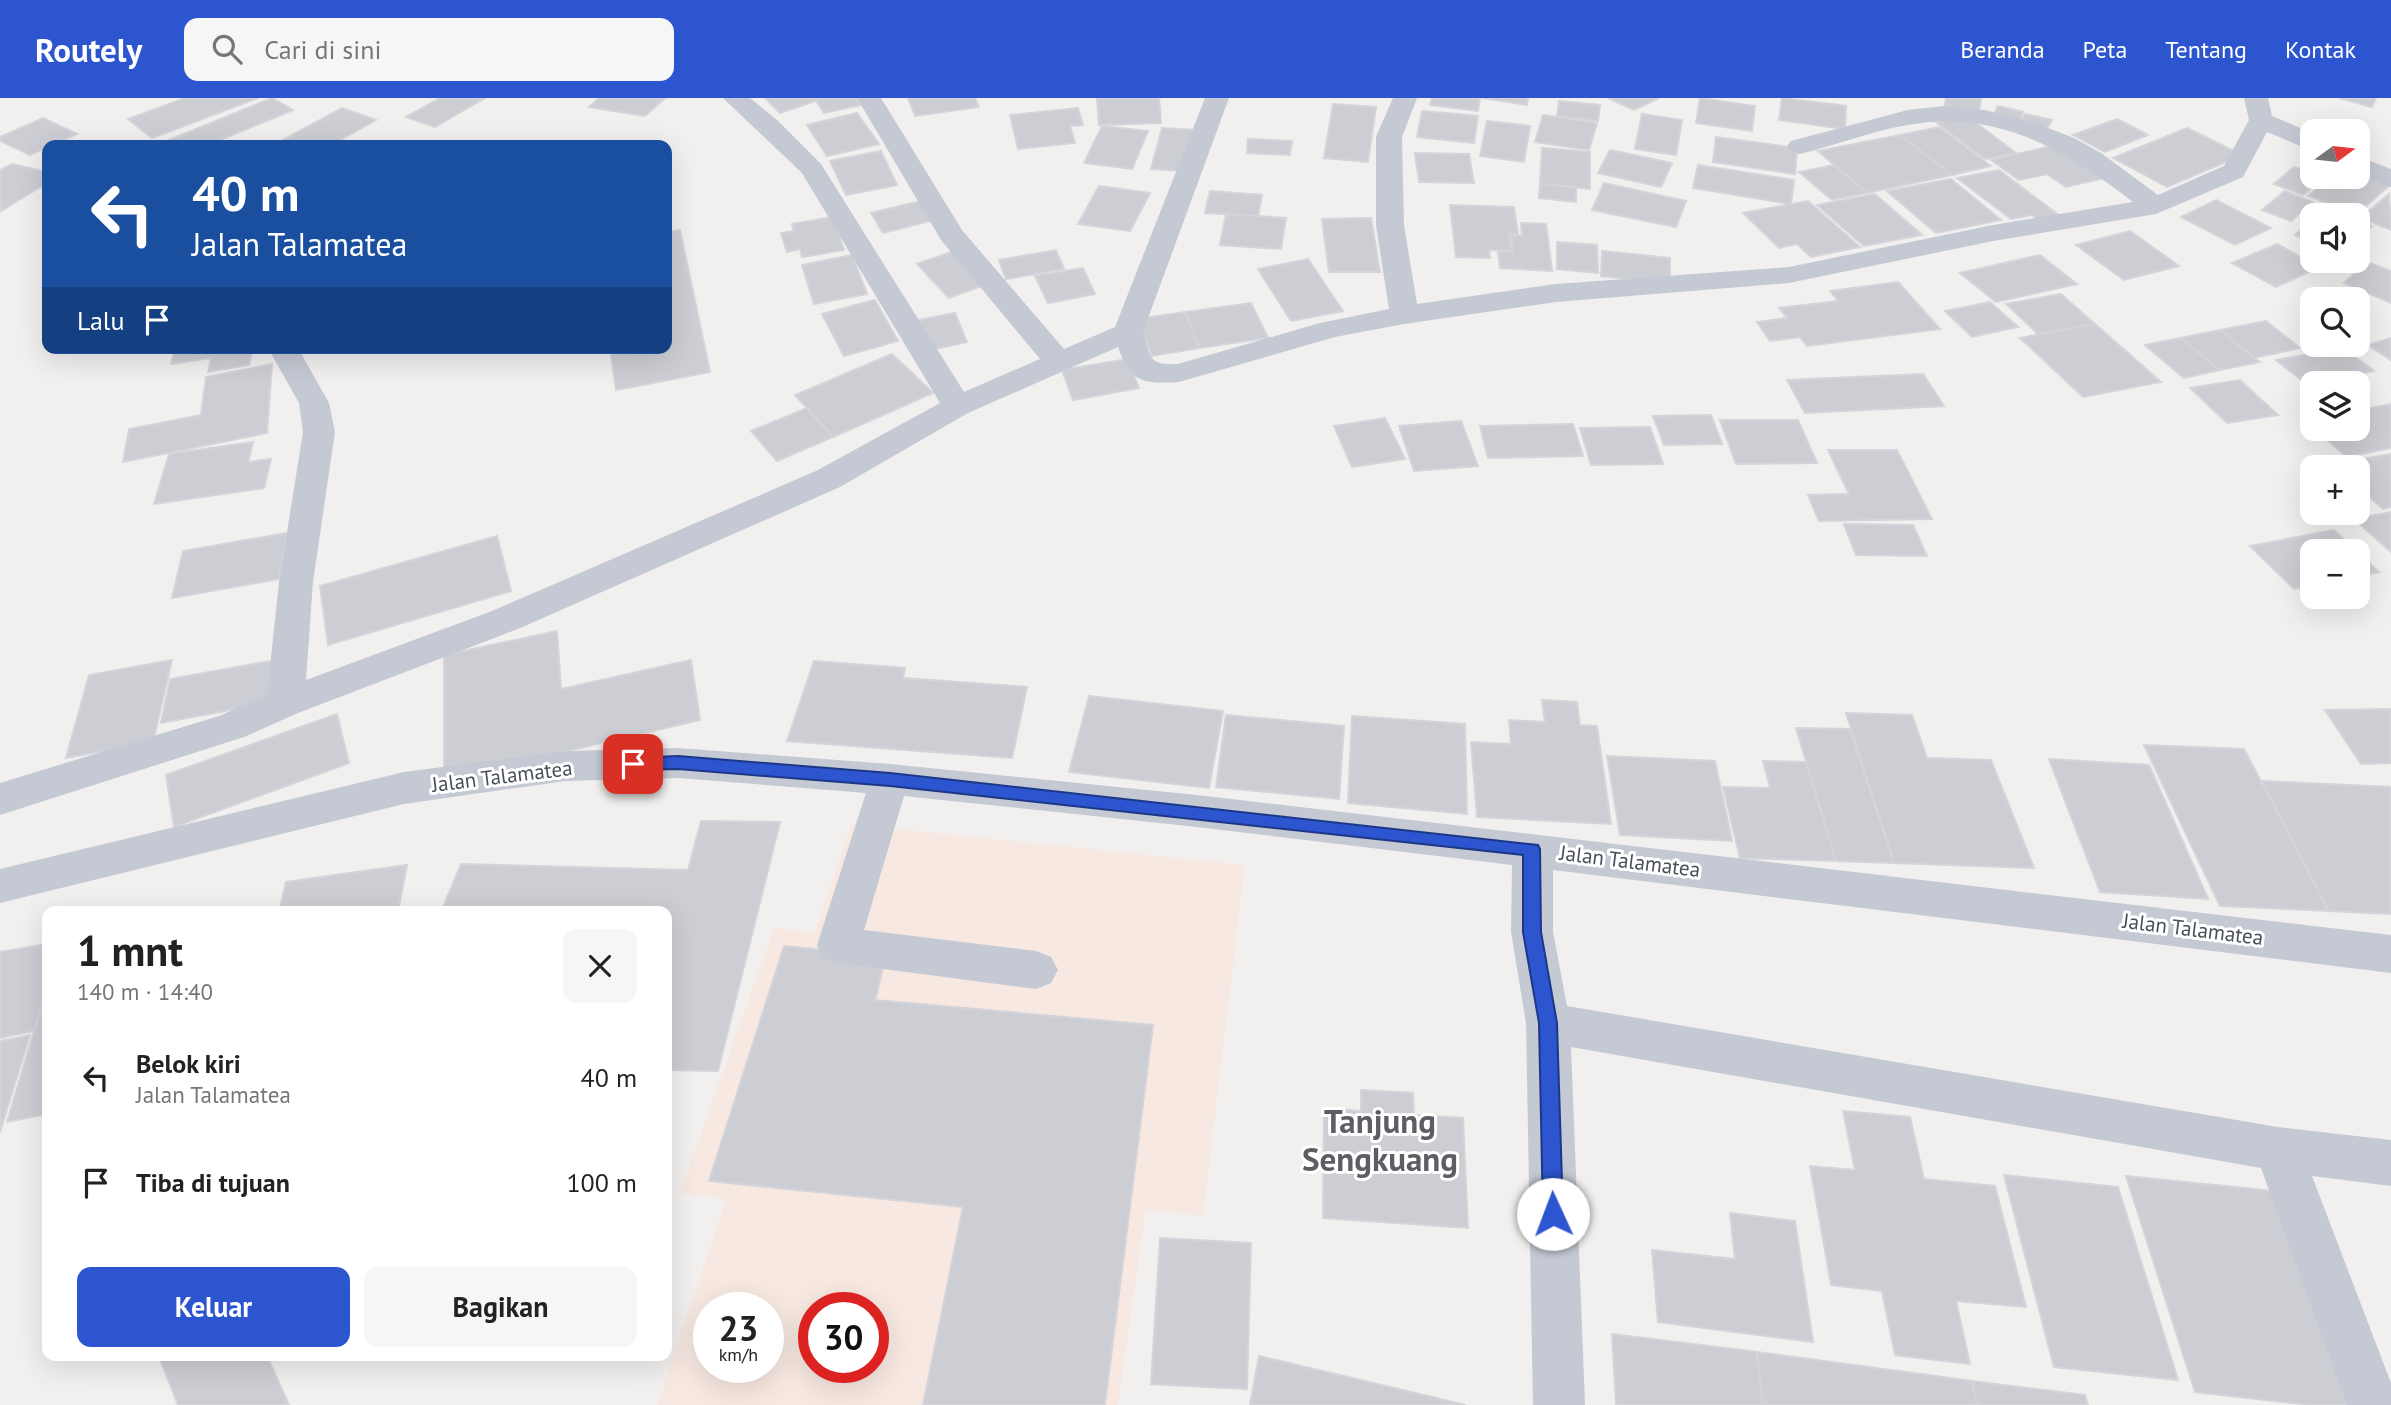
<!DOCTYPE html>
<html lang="id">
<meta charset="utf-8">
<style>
body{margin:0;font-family:"PT Sans",sans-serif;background:#f6f6f6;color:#222;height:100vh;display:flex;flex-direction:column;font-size:26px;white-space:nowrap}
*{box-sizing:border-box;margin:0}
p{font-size:23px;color:#767676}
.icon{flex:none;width:38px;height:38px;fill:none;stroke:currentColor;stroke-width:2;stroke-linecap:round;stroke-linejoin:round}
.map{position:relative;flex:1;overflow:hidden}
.drawer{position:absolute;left:42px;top:808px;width:630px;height:455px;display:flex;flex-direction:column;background:#fff;border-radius:14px;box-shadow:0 7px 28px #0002}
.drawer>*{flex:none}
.guide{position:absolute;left:42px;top:42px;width:630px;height:214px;border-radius:14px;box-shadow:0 7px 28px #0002;background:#1a4fa0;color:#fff;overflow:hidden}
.needle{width:46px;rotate:75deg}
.controls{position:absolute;left:2300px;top:21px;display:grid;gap:14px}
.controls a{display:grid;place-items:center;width:70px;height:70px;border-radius:14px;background:#fff;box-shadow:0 7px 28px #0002;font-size:35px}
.speed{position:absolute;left:693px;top:1194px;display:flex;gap:14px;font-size:35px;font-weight:700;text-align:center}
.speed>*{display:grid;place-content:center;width:91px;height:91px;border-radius:50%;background:#fff;box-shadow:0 7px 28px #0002;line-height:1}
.speed small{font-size:18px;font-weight:400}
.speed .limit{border:10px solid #d22;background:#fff;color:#111}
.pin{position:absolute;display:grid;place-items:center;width:60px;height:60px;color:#fff;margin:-30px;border-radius:14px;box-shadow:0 4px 10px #0006}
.me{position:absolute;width:77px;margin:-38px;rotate:358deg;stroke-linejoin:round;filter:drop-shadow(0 0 5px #0008)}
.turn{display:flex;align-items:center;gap:24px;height:147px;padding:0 35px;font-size:32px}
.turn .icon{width:91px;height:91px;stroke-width:2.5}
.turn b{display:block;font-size:49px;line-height:60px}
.then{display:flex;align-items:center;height:66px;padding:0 35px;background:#0003;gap:14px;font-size:26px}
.round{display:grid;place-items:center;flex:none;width:74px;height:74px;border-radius:14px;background:#f6f6f6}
.summary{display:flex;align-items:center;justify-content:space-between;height:119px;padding:0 35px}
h1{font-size:42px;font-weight:700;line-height:52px}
.action{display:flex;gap:14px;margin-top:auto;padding:14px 35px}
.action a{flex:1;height:80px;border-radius:14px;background:#2c55cf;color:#fff;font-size:28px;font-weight:700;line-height:80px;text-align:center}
.action a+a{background:#f6f6f6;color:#222}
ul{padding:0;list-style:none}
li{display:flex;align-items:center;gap:21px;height:105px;padding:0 35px}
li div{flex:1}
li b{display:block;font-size:26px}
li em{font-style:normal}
header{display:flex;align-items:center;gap:42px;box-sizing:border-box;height:98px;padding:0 35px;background:#2c55cf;color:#fff}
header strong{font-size:33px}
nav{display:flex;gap:38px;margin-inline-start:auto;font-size:24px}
.search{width:490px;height:63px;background:#f6f6f6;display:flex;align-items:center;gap:18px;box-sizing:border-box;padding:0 24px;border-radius:14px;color:#767676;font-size:26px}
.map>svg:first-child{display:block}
.medical{fill:#f8e8e2;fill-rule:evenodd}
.building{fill:#ccced3;stroke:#d4d4da;stroke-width:2}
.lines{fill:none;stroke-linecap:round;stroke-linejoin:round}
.minor{fill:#c4c9d3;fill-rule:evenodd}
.route{fill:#2c55cf;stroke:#1d3787;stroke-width:2}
.labels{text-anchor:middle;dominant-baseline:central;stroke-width:6;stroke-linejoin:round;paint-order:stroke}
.street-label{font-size:21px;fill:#494f5b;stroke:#fff}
.near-district-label{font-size:33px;font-weight:bold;fill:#5c5e63;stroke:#fff}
</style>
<header>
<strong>Routely</strong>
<div class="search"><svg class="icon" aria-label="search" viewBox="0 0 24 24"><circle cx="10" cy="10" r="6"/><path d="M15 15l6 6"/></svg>Cari di sini</div>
<nav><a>Beranda</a><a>Peta</a><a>Tentang</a><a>Kontak</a></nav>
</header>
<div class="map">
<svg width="2391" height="1307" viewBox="0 0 2391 1307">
<rect width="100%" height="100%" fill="#f1f0ef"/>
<path class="medical" d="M851,726L1245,767L1203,1118L1146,1112L1118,1307H657L726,1101L680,1095L774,830L815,834ZM709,1209H768V1269H709ZM814,1209H873V1269H814Z"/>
<g class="building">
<polygon points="185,0 258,0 152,40 128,21"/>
<polygon points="272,0 293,12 208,47 157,47"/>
<polygon points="440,0 485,0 435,29 406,19"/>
<polygon points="599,0 665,0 645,18 589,9"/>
<polygon points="765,0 811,0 815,3 780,15"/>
<polygon points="814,0 856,0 861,7 824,15"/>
<polygon points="908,0 975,0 979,9 915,18"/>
<polygon points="1097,0 1159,0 1161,25 1099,27"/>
<polygon points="1432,0 1480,0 1478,13 1430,7"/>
<polygon points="1482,0 1528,0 1527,7"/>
<polygon points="1608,0 1659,0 1634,12"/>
<polygon points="1700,0 1755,8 1752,33 1696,25"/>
<polygon points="1782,0 1846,8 1845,31 1779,22"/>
<polygon points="1946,0 1981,0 1979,14 1945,8"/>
<polygon points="2339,0 2376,0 2372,9"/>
<polygon points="1559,3 1600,7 1598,23 1557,18"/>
<polygon points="1333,6 1376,9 1368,64 1324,60"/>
<polygon points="1998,8 2023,14 2018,26 1992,20"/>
<polygon points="342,10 376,22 331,47 274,47"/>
<polygon points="1078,10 1083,27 1070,28 1075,45 1018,51 1010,17"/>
<polygon points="1422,13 1478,18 1474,45 1417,39"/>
<polygon points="857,15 879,46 827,58 807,27"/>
<polygon points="1642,16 1682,22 1676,57 1635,51"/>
<polygon points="2025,16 2052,22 2047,31 2021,24"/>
<polygon points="1543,17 1597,25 1589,52 1535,44"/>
<polygon points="1968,19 2016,55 1985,61 1937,25"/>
<polygon points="43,20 77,36 30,57 0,43 0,39"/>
<polygon points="2117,21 2148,37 2105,54 2073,37"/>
<polygon points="1487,23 1530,28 1524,64 1480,58"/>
<polygon points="1102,28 1148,33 1132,71 1084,65"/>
<polygon points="1939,29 1991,68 1952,77 1900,37"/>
<polygon points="1162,30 1194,32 1183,73 1151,71"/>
<polygon points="2187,30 2242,57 2167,89 2113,60"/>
<polygon points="1900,37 1952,77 1867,95 1818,53"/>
<polygon points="1716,39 1797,50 1795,76 1713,64"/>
<polygon points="1248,41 1292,43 1290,57 1247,55"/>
<polygon points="2056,47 2104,80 2066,89 2047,76 2019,82 1991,62"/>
<polygon points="1542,50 1590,54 1590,91 1540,86"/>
<polygon points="1610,52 1672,65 1661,89 1598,75"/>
<polygon points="881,53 897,87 846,97 830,63"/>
<polygon points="1415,55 1469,56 1474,85 1419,84"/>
<polygon points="12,66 47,74 47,85 1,113 0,72"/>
<polygon points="1698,67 1794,82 1791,106 1693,90"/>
<polygon points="1834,67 1867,95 1832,102 1799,74"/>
<polygon points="2294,69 2312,76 2312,79 2324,80 2303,97 2274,86"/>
<polygon points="1999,72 2060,118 2039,122 2032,117 2011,121 1957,80"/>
<polygon points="2357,73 2391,86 2357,116 2308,98 2330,79 2357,79"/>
<polygon points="1951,81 2001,122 1936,135 1887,93"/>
<polygon points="1604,85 1686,103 1676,129 1592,112"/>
<polygon points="1540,86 1576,89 1576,104 1539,100"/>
<polygon points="1099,88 1150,95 1130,133 1078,126"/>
<polygon points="1210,93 1262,97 1258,118 1205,115"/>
<polygon points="2285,93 2313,104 2291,123 2262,112"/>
<polygon points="1875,96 1922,137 1864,148 1817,107"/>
<polygon points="2389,96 2391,132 2361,120"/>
<polygon points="2216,102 2271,130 2235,147 2181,119"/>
<polygon points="921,103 934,122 883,135 871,115"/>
<polygon points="1808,103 1860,149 1811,159 1797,146 1779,150 1743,115"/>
<polygon points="1450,107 1514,109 1518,136 1509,136 1512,153 1489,152 1490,160 1456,159"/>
<polygon points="1226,116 1286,120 1281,151 1220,147"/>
<polygon points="833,119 844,152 802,159 800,151 787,154 781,135 794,133 792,126"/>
<polygon points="1371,120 1380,174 1329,174 1322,121"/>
<polygon points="2312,122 2312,143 2295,137"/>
<polygon points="2357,122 2372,128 2357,142"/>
<polygon points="1521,125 1546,126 1552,173 1500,170 1498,153 1513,154 1511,137 1522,138"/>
<polygon points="680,132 710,274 616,292 610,250 667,250 667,134"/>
<polygon points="2130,133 2179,168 2124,182 2076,147"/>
<polygon points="1557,144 1597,147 1598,175 1557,171"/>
<polygon points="2277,146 2320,169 2276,189 2232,165"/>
<polygon points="957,152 989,185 949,200 917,166"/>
<polygon points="1056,152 1064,171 1006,181 999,162"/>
<polygon points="1602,153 1670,160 1670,186 1601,178"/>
<polygon points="852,157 867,196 814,206 802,167"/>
<polygon points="2040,157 2077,186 1996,204 1960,175"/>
<polygon points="1308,161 1343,213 1291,223 1258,171"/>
<polygon points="2367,164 2391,173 2391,205 2344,185"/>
<polygon points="1083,170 1095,196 1048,205 1035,178"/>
<polygon points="1898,184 1940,231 1807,248 1800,239 1770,243 1757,224 1787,220 1779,210 1838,203 1830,193"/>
<polygon points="2061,196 2095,226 2038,236 2006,206"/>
<polygon points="875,202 898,243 844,258 822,216"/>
<polygon points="1990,204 2018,229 1972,239 1945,213"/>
<polygon points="1251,205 1268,240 1200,250 1185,214"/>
<polygon points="1185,214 1200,250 1152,258 1138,221"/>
<polygon points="955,215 967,244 930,252 919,222"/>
<polygon points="2266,223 2300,250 2254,260 2220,232"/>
<polygon points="2095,226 2161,284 2083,299 2020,240"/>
<polygon points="2220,232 2254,260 2260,264 2220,272 2180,240"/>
<polygon points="2180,240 2220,272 2184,280 2145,247"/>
<polygon points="2391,240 2391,262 2368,247"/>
<polygon points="175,250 253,250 249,267 208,274 211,260 171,266"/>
<polygon points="2344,250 2374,273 2306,286 2276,262"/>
<polygon points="892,256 933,295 833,339 795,297"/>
<polygon points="1127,261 1139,290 1073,302 1062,272"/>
<polygon points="272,266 267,335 123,364 129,331 201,317 206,279"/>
<polygon points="1923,276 1944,308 1805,315 1787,282"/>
<polygon points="2240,282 2278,317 2227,325 2190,290"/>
<polygon points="2391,306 2391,350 2347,359 2314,331 2357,331 2357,313"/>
<polygon points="807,310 833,339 777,363 751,333"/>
<polygon points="1711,317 1722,346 1664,347 1653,318"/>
<polygon points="1385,320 1405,361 1352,369 1334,328"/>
<polygon points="1720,322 1798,322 1817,365 1736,366"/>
<polygon points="1461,323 1478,368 1414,373 1399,328"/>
<polygon points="1573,326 1583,358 1488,360 1480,328"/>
<polygon points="1650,329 1663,366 1591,367 1580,330"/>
<polygon points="253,344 248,364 271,361 264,390 154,406 169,356"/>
<polygon points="1828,352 1897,352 1932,421 1819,423 1808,397 1849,396"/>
<polygon points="2391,356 2391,409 2383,411 2357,388 2357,369 2337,369 2333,366"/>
<polygon points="2391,414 2391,454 2354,421"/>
<polygon points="1844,426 1913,427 1927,458 1856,457"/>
<polygon points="2334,432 2379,474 2357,478 2357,453 2312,453 2312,487 2294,491 2250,448"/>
<polygon points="287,435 279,481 172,500 183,453"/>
<polygon points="497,438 511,493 328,547 320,488"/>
<polygon points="557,533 561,591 691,562 700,622 444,682 444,557"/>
<polygon points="172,562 153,644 66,660 89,577"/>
<polygon points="276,562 268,605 161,625 170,581"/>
<polygon points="814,563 905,570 903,580 1027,589 1012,660 787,643"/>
<polygon points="1089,598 1223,613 1209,690 1069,674"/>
<polygon points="1542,602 1577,604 1580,627 1597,628 1611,726 1477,719 1471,644 1511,646 1509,622 1545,624"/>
<polygon points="2391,611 2391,665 2361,666 2325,612"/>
<polygon points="1846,615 1912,617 1927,660 1991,662 2034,770 1894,765"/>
<polygon points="337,616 349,665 174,729 166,677"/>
<polygon points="1226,617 1344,628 1339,701 1216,689"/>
<polygon points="1352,618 1465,626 1467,716 1348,705"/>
<polygon points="1796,630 1850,631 1894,765 1836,763"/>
<polygon points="2144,647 2244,651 2329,813 2220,808"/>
<polygon points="1607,658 1715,663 1732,743 1620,737"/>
<polygon points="2049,661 2149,667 2208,801 2100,794"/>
<polygon points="1763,663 1806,664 1836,763 1740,760 1723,689 1770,690"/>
<polygon points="2262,683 2391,689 2391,816 2329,813"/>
<polygon points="701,723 780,724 718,973 667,972 667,814 441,814 461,766 688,772"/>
<polygon points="407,767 398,814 279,814 286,784"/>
<polygon points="47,846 47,893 34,933 0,940 0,854"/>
<polygon points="784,848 886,858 875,902 1153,927 1105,1307 923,1307 963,1109 709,1083"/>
<polygon points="47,893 47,1016 7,1024 34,933"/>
<polygon points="30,937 0,1034 0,943"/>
<polygon points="1361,992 1413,995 1414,1017 1463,1020 1468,1130 1323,1120 1324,1010 1361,1013"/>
<polygon points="1843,1013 1910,1019 1924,1081 1995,1088 2026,1209 1956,1203 1970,1266 1895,1257 1882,1193 1831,1187 1810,1068 1855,1072"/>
<polygon points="2004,1077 2118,1089 2178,1282 2054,1269"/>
<polygon points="2126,1078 2274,1093 2355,1307 2311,1307 2195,1294"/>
<polygon points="1730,1115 1795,1123 1813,1244 1658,1224 1652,1152 1735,1161"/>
<polygon points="1160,1140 1251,1145 1247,1291 1151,1286"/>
<polygon points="1612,1236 1757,1254 1763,1307 1616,1307"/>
<polygon points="1757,1254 1972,1283 1977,1307 1763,1307"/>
<polygon points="159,1258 267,1258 289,1307 178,1307"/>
<polygon points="1259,1258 1466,1307 1250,1307"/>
<polygon points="1972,1283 2085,1297 2088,1307 1977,1307"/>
</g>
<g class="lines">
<g class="minor">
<path d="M723,0H750L777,22L821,66L964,294L1040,261L941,142L857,0H881L962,132L1064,251L1115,229L1205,0H1229L1143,234C1152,260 1147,267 1178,266L1320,225L1389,211L1376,127V39L1393,0H1417L1402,39L1404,127L1417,206L1556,186L1789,169L1993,127L2133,104C2065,52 1998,11 1908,27C1872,33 1836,47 1800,56L1791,53L1787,48L1791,43L1908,12L1944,8L1985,12L2035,25L2074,40L2101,55L2158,97L2224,68L2249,22L2244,0H2268L2272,18L2312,35V53L2267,34L2243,79L2156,116L1993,143L1789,185L1556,204L1404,226L1335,239L1179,284C1143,286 1131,285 1118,249L968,315L840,389L518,531L298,615L244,639L0,717V685L219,618L267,597L279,484L303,334L299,305L268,250H298L329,305L335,334L313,484L306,582L492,513L816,373L940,305L802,75Z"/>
<polygon points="2357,58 2391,71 2391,89 2357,76"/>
<polygon points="678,650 890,666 1197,697 2391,837 2391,875 1553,772 1553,834 1567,908 2278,1029 2391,1042 2391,1088 2312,1078 2391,1285 2391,1307 2347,1307 2261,1070 1571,949 1585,1307 1533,1307 1526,925 1511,834 1512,767 1197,729 904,698 864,832 1036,853 1051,859 1058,872 1051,885 1036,891 838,865 823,860 817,847 866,695 678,680 565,683 404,706 0,805 0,771 404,674 565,653"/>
</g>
</g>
<polygon class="route" points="678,658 890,675 1538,747 1540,751 1541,834 1557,925 1563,1116 1560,1123 1553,1126 1546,1123 1543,1116 1539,925 1523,834 1523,757 890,688 678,671 633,672 625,666 633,660"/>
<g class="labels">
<g class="street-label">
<text transform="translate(502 678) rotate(-7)">Jalan Talamatea</text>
<text transform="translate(1630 763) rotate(7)">Jalan Talamatea</text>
<text transform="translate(2193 831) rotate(7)">Jalan Talamatea</text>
</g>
<g class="near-district-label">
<text x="1380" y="1022">Tanjung<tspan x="1380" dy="38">Sengkuang</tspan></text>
</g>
</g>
</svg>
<div class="controls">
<a><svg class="needle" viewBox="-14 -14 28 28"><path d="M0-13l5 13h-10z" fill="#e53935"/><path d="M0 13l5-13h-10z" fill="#767676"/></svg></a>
<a><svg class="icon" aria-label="sound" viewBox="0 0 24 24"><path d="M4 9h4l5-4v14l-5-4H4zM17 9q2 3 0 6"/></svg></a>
<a><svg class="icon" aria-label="search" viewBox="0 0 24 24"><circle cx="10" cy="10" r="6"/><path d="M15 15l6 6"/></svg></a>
<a><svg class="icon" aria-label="layers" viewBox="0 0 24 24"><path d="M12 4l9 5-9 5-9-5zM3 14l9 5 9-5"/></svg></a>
<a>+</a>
<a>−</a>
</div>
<div class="speed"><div>23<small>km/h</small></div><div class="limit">30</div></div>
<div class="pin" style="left:633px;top:666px;background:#d93025"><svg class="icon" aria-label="arrive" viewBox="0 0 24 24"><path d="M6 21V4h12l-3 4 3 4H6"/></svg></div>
<svg class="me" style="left:1553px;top:1116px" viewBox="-20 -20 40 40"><circle r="19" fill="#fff"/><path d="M0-13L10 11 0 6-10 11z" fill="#2c55cf"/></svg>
<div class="guide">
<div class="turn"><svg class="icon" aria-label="left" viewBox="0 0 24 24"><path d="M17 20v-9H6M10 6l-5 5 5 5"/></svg><div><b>40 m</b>Jalan Talamatea</div></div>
<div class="then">Lalu<svg class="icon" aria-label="arrive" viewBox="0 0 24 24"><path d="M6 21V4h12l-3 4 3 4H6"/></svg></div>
</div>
<section class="drawer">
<div class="summary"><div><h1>1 mnt</h1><p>140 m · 14:40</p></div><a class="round"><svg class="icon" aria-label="close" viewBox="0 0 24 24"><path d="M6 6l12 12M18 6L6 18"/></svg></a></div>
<ul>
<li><svg class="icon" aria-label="left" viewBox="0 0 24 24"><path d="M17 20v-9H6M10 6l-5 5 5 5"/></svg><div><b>Belok kiri</b><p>Jalan Talamatea</p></div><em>40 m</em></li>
<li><svg class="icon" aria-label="arrive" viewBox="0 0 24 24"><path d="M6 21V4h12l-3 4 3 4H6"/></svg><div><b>Tiba di tujuan</b></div><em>100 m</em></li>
</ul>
<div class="action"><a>Keluar</a><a>Bagikan</a></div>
</section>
</div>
